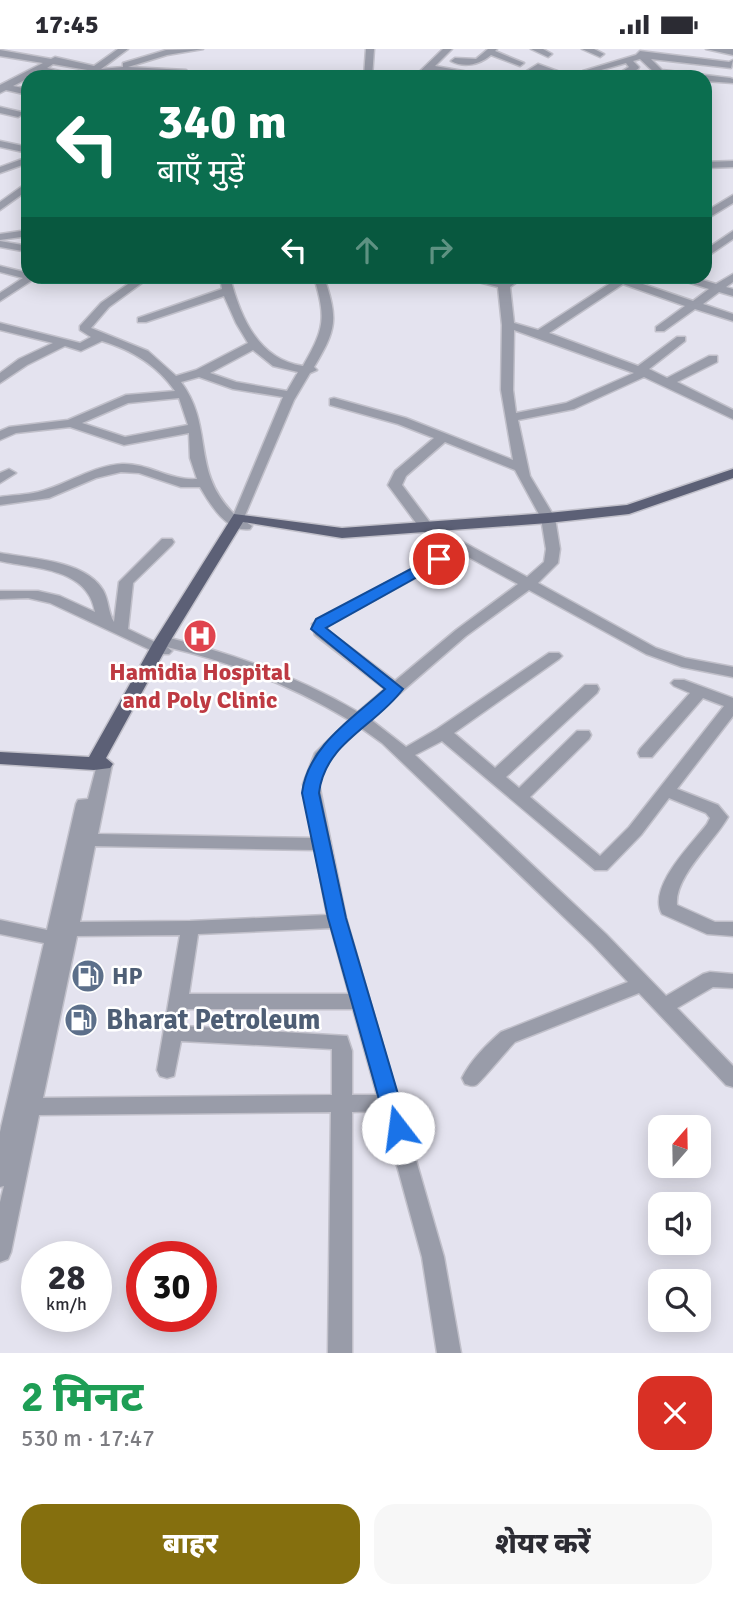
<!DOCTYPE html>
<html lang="hi">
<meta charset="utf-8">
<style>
body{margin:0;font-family:Signika,"Noto Sans Devanagari",sans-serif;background:#f7f7f7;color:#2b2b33;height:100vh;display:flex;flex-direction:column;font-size:26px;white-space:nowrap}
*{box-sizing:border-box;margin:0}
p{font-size:23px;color:#7c7c81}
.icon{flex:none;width:38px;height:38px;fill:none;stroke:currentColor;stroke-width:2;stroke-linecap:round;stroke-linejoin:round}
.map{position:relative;height:1304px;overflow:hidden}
.side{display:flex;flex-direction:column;background:#fff;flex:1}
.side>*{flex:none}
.guide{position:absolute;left:21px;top:21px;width:691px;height:214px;border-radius:21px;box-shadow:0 4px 18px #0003;background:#0b6e4f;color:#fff;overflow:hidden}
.needle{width:46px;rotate:20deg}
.buttons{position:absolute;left:648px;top:1066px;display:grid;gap:14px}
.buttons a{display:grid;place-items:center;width:63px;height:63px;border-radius:14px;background:#fff;box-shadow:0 4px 18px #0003;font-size:35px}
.speed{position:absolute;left:21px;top:1192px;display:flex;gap:14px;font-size:35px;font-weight:700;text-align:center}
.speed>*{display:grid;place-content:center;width:91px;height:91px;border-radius:50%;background:#fff;box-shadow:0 4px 18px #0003;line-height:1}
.speed small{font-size:18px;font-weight:400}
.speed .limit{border:10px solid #d22;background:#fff;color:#111}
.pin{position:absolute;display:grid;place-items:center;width:60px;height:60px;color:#fff;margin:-30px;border:4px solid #fff;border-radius:50%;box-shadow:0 2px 7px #0007}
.me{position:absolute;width:77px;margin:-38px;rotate:345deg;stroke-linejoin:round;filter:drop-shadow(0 0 5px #0008)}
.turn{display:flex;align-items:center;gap:24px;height:147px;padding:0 21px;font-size:32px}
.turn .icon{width:91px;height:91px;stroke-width:2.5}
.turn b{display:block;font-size:49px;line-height:60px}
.lanes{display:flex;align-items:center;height:66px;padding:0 21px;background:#0003;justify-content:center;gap:35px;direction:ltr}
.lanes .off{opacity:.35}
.round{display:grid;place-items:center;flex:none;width:74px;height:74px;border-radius:21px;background:#f7f7f7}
.overview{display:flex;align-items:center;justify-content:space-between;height:119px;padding:0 21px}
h1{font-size:42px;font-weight:800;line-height:52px;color:#1e9e55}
.action{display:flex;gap:14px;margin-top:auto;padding:14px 21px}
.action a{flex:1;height:80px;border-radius:21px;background:#856f0e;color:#fff;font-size:28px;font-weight:800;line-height:80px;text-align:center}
.action a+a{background:#f7f7f7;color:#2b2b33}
.status{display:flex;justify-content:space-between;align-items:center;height:49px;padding:0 35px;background:#fff;direction:ltr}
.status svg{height:19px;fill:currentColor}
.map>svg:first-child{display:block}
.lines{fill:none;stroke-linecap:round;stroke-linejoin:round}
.minor-casing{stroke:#c1c0ca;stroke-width:3}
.major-casing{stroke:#c1c0ca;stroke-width:3}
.minor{fill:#999ca9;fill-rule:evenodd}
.major{fill:#5c6076;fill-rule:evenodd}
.route{fill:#1a73e8;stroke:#114b97;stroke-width:2}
.labels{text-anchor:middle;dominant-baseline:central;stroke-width:5;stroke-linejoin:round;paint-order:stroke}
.health-label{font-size:24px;font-weight:bold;fill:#be3a42;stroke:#fff}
.service-label{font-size:24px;font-weight:bold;fill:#4e5e75;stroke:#fff;text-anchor:start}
.near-service-label{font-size:28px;font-weight:bold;fill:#4e5e75;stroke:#fff;text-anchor:start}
</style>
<div class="status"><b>17:45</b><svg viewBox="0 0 49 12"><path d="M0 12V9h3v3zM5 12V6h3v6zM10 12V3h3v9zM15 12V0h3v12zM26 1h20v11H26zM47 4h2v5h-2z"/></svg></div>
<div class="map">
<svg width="733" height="1304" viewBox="0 0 733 1304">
<rect width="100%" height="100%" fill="#e4e3ef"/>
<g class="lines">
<defs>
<g id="minor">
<polygon points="118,0 128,0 101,20 123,18 123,14 166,1 203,0 167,6 128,18 186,21 193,28 116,23 104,25 106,28 98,28 93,22 53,15 47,19 80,27 68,28 40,23 13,37 28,40 28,46 6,41 0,44 0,36 43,14 0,7 0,1 51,10 55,8 94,17"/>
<polygon points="366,0 374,0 372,28 364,28"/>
<polygon points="443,0 452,0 435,17 496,28 474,28 430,22 423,28 414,28"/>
<path d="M488,0H497L495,2L524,14L520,17L491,6C479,16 464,19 451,12L455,9L476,10Z"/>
<polygon points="531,0 543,0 552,5 548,8"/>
<polygon points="582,0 594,0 604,5 600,8"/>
<polygon points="706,0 733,0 733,6"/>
<polygon points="640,2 729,13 733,11 731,19 651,10 662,21 730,29 733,30 733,34 705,32 705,28 656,25 640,10 633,12 639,18 638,20 623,28 613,28 629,18 626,14 587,25 583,22 636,6"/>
<polygon points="538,15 568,26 569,28 557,28 539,21 527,28 517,28"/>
<polygon points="0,58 21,63 23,65 18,68 0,64"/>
<polygon points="0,92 28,98 28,104 0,98"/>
<polygon points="28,108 28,114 0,124 0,118"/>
<polygon points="733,112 733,118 705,119 705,113"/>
<polygon points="28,133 28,141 0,161 0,153"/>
<polygon points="733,146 733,154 705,171 705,163"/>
<polygon points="28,181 28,187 0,191 0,185"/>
<polygon points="733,182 733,190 705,209 705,201"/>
<polygon points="0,192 28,197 28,203 0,198"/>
<polygon points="0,217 28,224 28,228 37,228 0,252 0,244 23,229 0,223"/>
<path d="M733,225V233L726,238L733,240V247L719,243L703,255L733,265V272L695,260L664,282H656V278L685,257L623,235L549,284L638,317L677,288H685V292L649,320L667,329L709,307H717V313L677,333L733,361V370L644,328L574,360L518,371L530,427L555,469L560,500L558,514L538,534L656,599L685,609L733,618V628L682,618L646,605L529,541L466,587L370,670L406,698L437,680L549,604H559L562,607L559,610L454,684L495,719L585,636H597L599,640L597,644L506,728L519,739L577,682H589L591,686L589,690L530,748L600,807L629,778L724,657L703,649L652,708H640L638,704L640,700L690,644L674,637L671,634L674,631H684L733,649V667L677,740L718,756L728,768C714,793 674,828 677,856L715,873H733V887L707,885L662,865C647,838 692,795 707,775L710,769L706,764L669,749L641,786L607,821H595L442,692L415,706L606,885L666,947L703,925L710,923L733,925V939L713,938L677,959L733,1017V1038L726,1036L639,944L515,993C507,1001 480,1034 476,1036C471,1038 470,1036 465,1035L462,1029C471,1011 486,996 501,983L628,933L592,895L382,694L361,679L328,710L319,735L346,869L444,1208L461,1304H437L422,1208L382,1062L352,1063V1304H328L331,1063L39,1066L11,1203L8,1210L0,1213V1153L4,1137L0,1138V1083L44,894L0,885V871L47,881L76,755L78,751L88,750L98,712L104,710L112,716L98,785L313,789L303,735L315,704L349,671C292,637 232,613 167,598L172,602L169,605H159L50,554L28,549L0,550V542H38L60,547L95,563C88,519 36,520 0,512V504C31,510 85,511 103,541C109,551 108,564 114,573L119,533L162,490H172L174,493L172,496L133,534L128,580L155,593L157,589L162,587C231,604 297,627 358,663L385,640L315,586L312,575L451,498L422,482L388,436L395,422L434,389L398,375L330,356V350L334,349L406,369L513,411L501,341L502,276L498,238L467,230L466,228L498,231V228H508L509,230L524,228L510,238L514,274L538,281L620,228H632L631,231L693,252L709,240L678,230L677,228H692L716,235ZM514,281L634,324L566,354L516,364L513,341ZM445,393L515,421L541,469L546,500L544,513L527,528L432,476L402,436L406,427ZM461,504L518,535L456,581L395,632L327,581V577ZM95,797L315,801L327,866L190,872L80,873ZM331,879L349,945H189L198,885ZM180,886L157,1021L160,1027L167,1029L174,1027L181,992L332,1000V1046L43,1049L77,887ZM187,960H353L377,1046H352V1002L347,987L184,977Z"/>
<path d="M138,228H150L109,258L91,279L148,302L176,327L196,321L248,294L236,274L224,247L146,273H138V269L222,240L220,228H230C240,267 258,311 303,317C325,279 326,269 314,228H324C338,270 337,280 314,318L317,321L310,324L294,351L243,471L252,477L250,480C227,484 210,455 200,438H181L139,424L121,423L96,429L49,449L0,456V448C13,446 26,446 38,443C67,436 91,417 122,415C148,414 170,432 197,430L190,409L189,384L124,396L70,378L16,384L0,391V382L9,378L68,371L126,346L175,342C157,316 132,301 102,292L81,302L65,297L27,316L0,334V324L19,310L53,294L0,281V274L80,294L91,288L80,281V277L101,254ZM253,301L273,317L298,323L287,342L236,333L210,324ZM199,328L233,340L283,348L234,465C190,421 215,379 181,333ZM179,349L188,376L125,388L82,374L128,354Z"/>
<polygon points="9,420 16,424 0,434 0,424"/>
</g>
<polygon id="major" points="733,420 733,429 629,465 548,474 342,489 243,473 169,594 106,709 113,715 110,719 94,721 0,715 0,703 89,708 153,594 234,465 342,479 548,464 627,456"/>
</defs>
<use href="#minor" class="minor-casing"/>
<use href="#major" class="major-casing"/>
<use href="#minor" class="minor"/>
<use href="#major" class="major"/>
</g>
<path class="route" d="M439,505L444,507V513L326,579L403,640C375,678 325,693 319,744L346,869L408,1079L405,1085L398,1088L390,1085L387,1079L328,869L302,744C308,697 352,670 385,640L311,580L316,570Z"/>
<defs>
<symbol id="hospital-disc" viewBox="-11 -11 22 22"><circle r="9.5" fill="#e0444e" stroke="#fff"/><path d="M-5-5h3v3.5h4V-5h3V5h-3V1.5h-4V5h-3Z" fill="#fff"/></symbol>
<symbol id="fuel-disc" viewBox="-11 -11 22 22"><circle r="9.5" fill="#5c6f8a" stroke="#fff"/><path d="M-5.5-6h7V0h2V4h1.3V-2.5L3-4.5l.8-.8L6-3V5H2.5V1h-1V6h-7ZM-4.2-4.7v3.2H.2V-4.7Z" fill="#fff"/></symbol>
</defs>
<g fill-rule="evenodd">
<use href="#hospital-disc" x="181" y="568" width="38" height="38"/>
<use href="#fuel-disc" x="69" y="908" width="38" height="38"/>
<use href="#fuel-disc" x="62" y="952" width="38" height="38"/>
</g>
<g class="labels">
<g class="health-label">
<text x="200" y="623">Hamidia Hospital<tspan x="200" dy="28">and Poly Clinic</tspan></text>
</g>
<g class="service-label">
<text x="112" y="927">HP</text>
</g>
<g class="near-service-label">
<text x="106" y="971">Bharat Petroleum</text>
</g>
</g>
</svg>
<div class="buttons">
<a><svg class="needle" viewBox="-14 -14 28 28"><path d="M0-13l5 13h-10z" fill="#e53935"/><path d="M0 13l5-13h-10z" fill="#7c7c81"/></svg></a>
<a><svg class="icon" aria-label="sound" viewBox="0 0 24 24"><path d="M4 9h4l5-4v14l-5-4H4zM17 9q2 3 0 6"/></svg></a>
<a><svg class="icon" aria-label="search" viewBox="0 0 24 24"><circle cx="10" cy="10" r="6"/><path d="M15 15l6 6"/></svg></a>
</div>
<div class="speed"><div>28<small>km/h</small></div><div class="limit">30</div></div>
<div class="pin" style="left:439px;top:510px;background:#d93025"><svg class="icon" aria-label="arrive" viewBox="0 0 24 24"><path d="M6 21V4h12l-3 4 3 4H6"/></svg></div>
<svg class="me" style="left:398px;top:1079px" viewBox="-20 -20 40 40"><circle r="19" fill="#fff"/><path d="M0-13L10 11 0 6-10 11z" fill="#1a73e8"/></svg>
<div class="guide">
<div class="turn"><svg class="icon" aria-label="left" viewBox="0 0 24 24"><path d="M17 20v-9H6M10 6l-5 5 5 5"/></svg><div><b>340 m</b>बाएँ मुड़ें</div></div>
<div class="lanes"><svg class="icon" aria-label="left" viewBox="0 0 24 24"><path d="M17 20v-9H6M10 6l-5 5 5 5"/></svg><svg class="icon off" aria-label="ahead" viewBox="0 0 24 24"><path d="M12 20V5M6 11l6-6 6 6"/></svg><svg class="icon off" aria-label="right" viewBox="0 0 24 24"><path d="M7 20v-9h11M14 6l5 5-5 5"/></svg></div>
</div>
</div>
<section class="side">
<div class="overview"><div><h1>2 मिनट</h1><p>530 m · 17:47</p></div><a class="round" style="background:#d93025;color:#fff"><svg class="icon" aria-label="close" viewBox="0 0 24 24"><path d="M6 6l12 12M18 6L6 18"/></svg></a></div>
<div class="action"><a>बाहर</a><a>शेयर करें</a></div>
</section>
